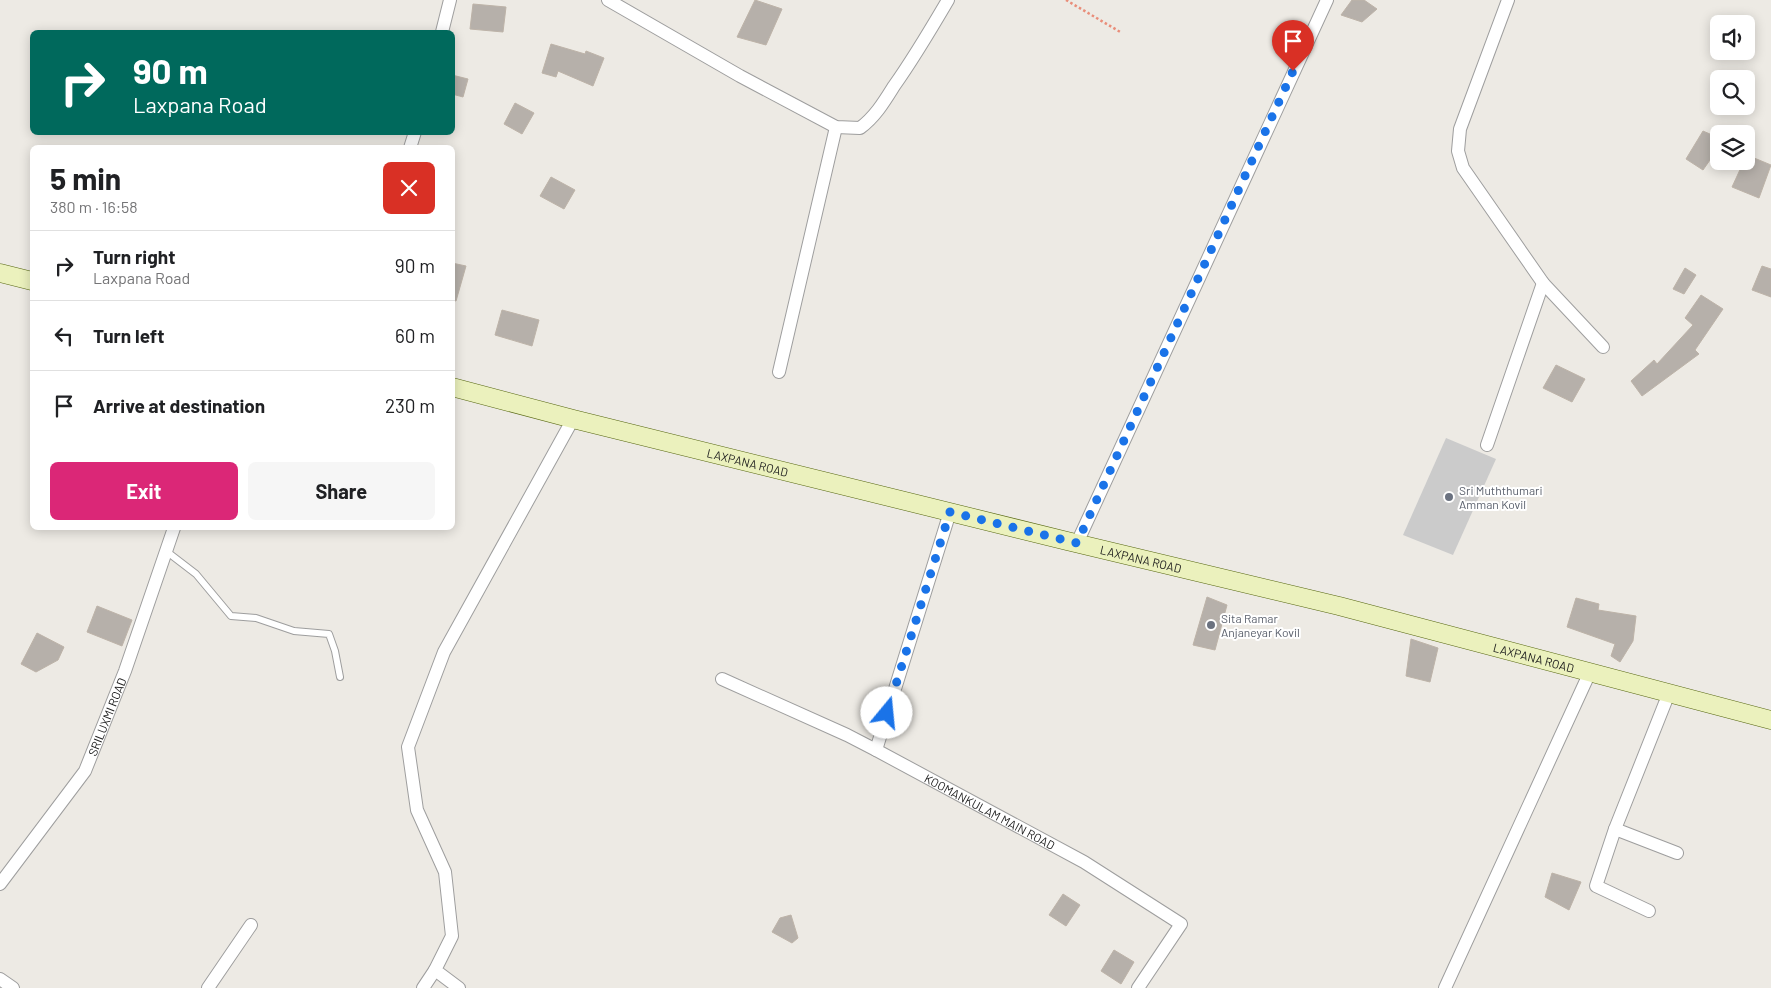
<!DOCTYPE html>
<meta charset="utf-8">
<style>
body{margin:0;font-family:Barlow,sans-serif;background:#f6f6f6;color:#202124;height:100vh;display:flex;flex-direction:column;font-size:19px;white-space:nowrap}
*{box-sizing:border-box;margin:0}
p{font-size:16px;color:#757577}
.icon{flex:none;width:28px;height:28px;fill:none;stroke:currentColor;stroke-width:2;stroke-linecap:round;stroke-linejoin:round}
.map{position:relative;flex:1;overflow:hidden}
.side{position:absolute;left:30px;top:145px;width:425px;height:385px;display:flex;flex-direction:column;background:#fff;border-radius:8px;box-shadow:0 2px 12px #0003}
.side>*{flex:none}
.hud{position:absolute;left:30px;top:30px;width:425px;height:105px;border-radius:8px;box-shadow:0 2px 12px #0003;background:#00695c;color:#fff;overflow:hidden}
.fabs{position:absolute;left:1710px;top:15px;display:grid;gap:10px}
.fabs a{display:grid;place-items:center;width:45px;height:45px;border-radius:8px;background:#fff;box-shadow:0 2px 12px #0003;font-size:25px}
.pin{position:absolute;display:grid;place-items:center;width:42px;height:42px;color:#fff;margin:-51px -21px;border-radius:50% 50% 50% 0;rotate:-45deg;box-shadow:0 0 5px #0007}
.pin .icon{rotate:45deg}
.me{position:absolute;width:55px;margin:-28px;rotate:17deg;stroke-linejoin:round;filter:drop-shadow(0 0 4px #0008)}
.turn{display:flex;align-items:center;gap:18px;height:105px;padding:0 20px;font-size:22px}
.turn .icon{width:65px;height:65px;stroke-width:2.5}
.turn b{display:block;font-size:35px;line-height:42px}
.round{display:grid;place-items:center;flex:none;width:52px;height:52px;border-radius:8px;background:#f6f6f6}
.overview{display:flex;align-items:center;justify-content:space-between;height:85px;padding:0 20px}
h1{font-size:30px;font-weight:700;line-height:38px}
.action{display:flex;gap:10px;margin-top:auto;padding:10px 20px}
.action a{flex:1;height:58px;border-radius:8px;background:#db2777;color:#fff;font-size:20px;font-weight:700;line-height:58px;text-align:center}
.action a+a{background:#f6f6f6;color:#202124}
ul{padding:0;list-style:none}
li{display:flex;align-items:center;gap:15px;height:70px;padding:0 20px;border-top:1px solid #e0e0e0}
li div{flex:1}
li b{display:block;font-size:19px}
li em{font-style:normal}
.map>svg:first-child{display:block}
.religious{fill:#cbcbcb}
.building{fill:#b6b0aa;stroke:#bdb3a8}
.lines{fill:none;stroke-linecap:round;stroke-linejoin:round}
.lane-casing{stroke:#9e9e9e;stroke-width:8}
.street-casing{stroke:#9e9e9e;stroke-width:14}
.secondary-casing{stroke:#566611;stroke-width:19}
.path{stroke:#e98d79;stroke-width:2.5;stroke-dasharray:2.5 2.5;stroke-linecap:butt}
.lane{stroke:#fff;stroke-width:6}
.street{stroke:#fff;stroke-width:12}
.secondary{stroke:#ebf1bd;stroke-width:18}
.route{stroke:#1a73e8;stroke-width:9;stroke-dasharray:0 16.2}
.worship-dot{fill:#6b7280;stroke:#fff;stroke-width:2}
.labels{text-anchor:middle;dominant-baseline:central;stroke-width:4;stroke-linejoin:round;paint-order:stroke}
.street-label{font-size:12px;fill:#1d1d1d;stroke:#fff}
.worship-label{font-size:12px;fill:#5b616d;stroke:#fff;text-anchor:start}
</style>
<div class="map">
<svg width="1771" height="988" viewBox="0 0 1771 988">
<rect width="100%" height="100%" fill="#edeae4"/>
<polygon class="religious" points="1446,438 1496,459 1453,555 1403,535"/>
<g class="building">
<polygon points="755,0 782,9 766,45 737,37"/>
<polygon points="1352,0 1364,0 1377,9 1362,22 1341,15"/>
<polygon points="473,4 506,7 503,32 470,29"/>
<polygon points="551,44 585,54 586,51 604,58 593,86 558,71 556,77 542,73"/>
<polygon points="452,75 468,79 463,97 452,94"/>
<polygon points="515,103 534,113 522,134 504,124"/>
<polygon points="1703,131 1719,138 1719,147 1703,170 1686,159"/>
<polygon points="1747,155 1771,165 1759,198 1732,187 1744,161 1746,161"/>
<polygon points="551,177 575,190 564,209 540,196"/>
<polygon points="452,263 466,266 456,301 452,300"/>
<polygon points="1762,266 1771,269 1771,297 1752,290"/>
<polygon points="1685,268 1696,275 1684,294 1673,289"/>
<polygon points="1701,295 1723,309 1695,350 1699,354 1642,396 1631,381 1654,360 1657,364 1693,325 1685,318"/>
<polygon points="502,310 539,320 532,346 495,335"/>
<polygon points="1556,365 1585,379 1572,402 1543,388"/>
<polygon points="1207,597 1227,605 1215,650 1193,645"/>
<polygon points="1576,598 1599,604 1598,610 1636,616 1633,641 1620,662 1611,656 1615,644 1567,627"/>
<polygon points="97,606 132,620 122,646 87,632"/>
<polygon points="37,633 64,647 58,660 36,672 21,664"/>
<polygon points="1411,639 1438,648 1430,682 1406,676"/>
<polygon points="1552,873 1581,882 1569,910 1545,897"/>
<polygon points="1063,894 1080,905 1066,926 1049,915"/>
<polygon points="791,915 798,938 792,943 772,932 780,918"/>
<polygon points="1114,950 1134,962 1121,984 1101,971"/>
</g>
<g class="lines">
<defs>
<polyline id="lane" points="166,551 196,574 231,616 256,618 294,631 329,634 335,651 340,677"/>
<g id="street">
<path d="M608,0L740,76L836,127L860,128C875,117 884,102 894,86C914,58 931,29 948,0"/>
<polyline points="1508,0 1460,129 1458,151 1463,168 1543,283 1603,347"/>
<polyline points="442,32 450,0"/>
<polyline points="410,148 415,132"/>
<polyline points="779,372 836,127"/>
<polyline points="1487,445 1543,283"/>
<polyline points="1077,543 1327,0"/>
<path id="s1" d="M722,679L847,735L876,750L1084,862L1181,924L1138,988"/>
<polyline points="1669,693 1615,829 1677,853"/>
<polyline points="876,750 950,512"/>
<polyline points="1615,829 1596,886 1649,911"/>
<path id="s2" d="M0,884L85,771L125,671L174,528"/>
<polyline points="0,979 13,988"/>
<polyline points="208,988 251,925"/>
<polyline points="423,988 435,970"/>
<polyline points="459,988 435,970 452,936 445,872 417,810 408,747 444,652 573,419"/>
<polyline points="1445,988 1590,672"/>
</g>
<g id="secondary">
<polyline points="0,273 32,281"/>
<path id="s3" d="M452,387L573,419L1067,541L1339,606L1771,720"/>
</g>
</defs>
<use href="#lane" class="lane-casing"/>
<use href="#street" class="street-casing"/>
<use href="#secondary" class="secondary-casing"/>
<polyline class="path" points="1066,0 1122,33"/>
<use href="#lane" class="lane"/>
<use href="#street" class="street"/>
<use href="#secondary" class="secondary"/>
</g>
<g class="lines">
<polyline class="route" points="887,713 950,512 1077,543 1293,71"/>
</g>
<g class="worship-dot">
<circle cx="1449" cy="497" r="5"/>
<circle cx="1211" cy="625" r="5"/>
</g>
<g class="labels">
<g class="street-label">
<text stroke="none"><textPath href="#s3" startOffset="305">LAXPANA ROAD</textPath></text>
<text stroke="none"><textPath href="#s3" startOffset="710">LAXPANA ROAD</textPath></text>
<text stroke="none"><textPath href="#s3" startOffset="1115">LAXPANA ROAD</textPath></text>
<text stroke="none"><textPath href="#s2" startOffset="200">SRILUXMI ROAD</textPath></text>
<text stroke="none"><textPath href="#s1" startOffset="299">KOOMANKULAM MAIN ROAD</textPath></text>
</g>
<g class="worship-label">
<text x="1459" y="490">Sri Muththumari<tspan x="1459" dy="14">Amman Kovil</tspan></text>
<text x="1221" y="618">Sita Ramar<tspan x="1221" dy="14">Anjaneyar Kovil</tspan></text>
</g>
</g>
</svg>
<div class="fabs">
<a><svg class="icon" aria-label="sound" viewBox="0 0 24 24"><path d="M4 9h4l5-4v14l-5-4H4zM17 9q2 3 0 6"/></svg></a>
<a><svg class="icon" aria-label="search" viewBox="0 0 24 24"><circle cx="10" cy="10" r="6"/><path d="M15 15l6 6"/></svg></a>
<a><svg class="icon" aria-label="layers" viewBox="0 0 24 24"><path d="M12 4l9 5-9 5-9-5zM3 14l9 5 9-5"/></svg></a>
</div>
<div class="pin" style="left:1293px;top:71px;background:#d93025"><svg class="icon" aria-label="arrive" viewBox="0 0 24 24"><path d="M6 21V4h12l-3 4 3 4H6"/></svg></div>
<svg class="me" style="left:887px;top:713px" viewBox="-20 -20 40 40"><circle r="19" fill="#fff"/><path d="M0-13L10 11 0 6-10 11z" fill="#1a73e8"/></svg>
<div class="hud">
<div class="turn"><svg class="icon" aria-label="right" viewBox="0 0 24 24"><path d="M7 20v-9h11M14 6l5 5-5 5"/></svg><div><b>90 m</b>Laxpana Road</div></div>
</div>
<section class="side">
<div class="overview"><div><h1>5 min</h1><p>380 m · 16:58</p></div><a class="round" style="background:#d93025;color:#fff"><svg class="icon" aria-label="close" viewBox="0 0 24 24"><path d="M6 6l12 12M18 6L6 18"/></svg></a></div>
<ul>
<li><svg class="icon" aria-label="right" viewBox="0 0 24 24"><path d="M7 20v-9h11M14 6l5 5-5 5"/></svg><div><b>Turn right</b><p>Laxpana Road</p></div><em>90 m</em></li>
<li><svg class="icon" aria-label="left" viewBox="0 0 24 24"><path d="M17 20v-9H6M10 6l-5 5 5 5"/></svg><div><b>Turn left</b></div><em>60 m</em></li>
<li><svg class="icon" aria-label="arrive" viewBox="0 0 24 24"><path d="M6 21V4h12l-3 4 3 4H6"/></svg><div><b>Arrive at destination</b></div><em>230 m</em></li>
</ul>
<div class="action"><a>Exit</a><a>Share</a></div>
</section>
</div>
